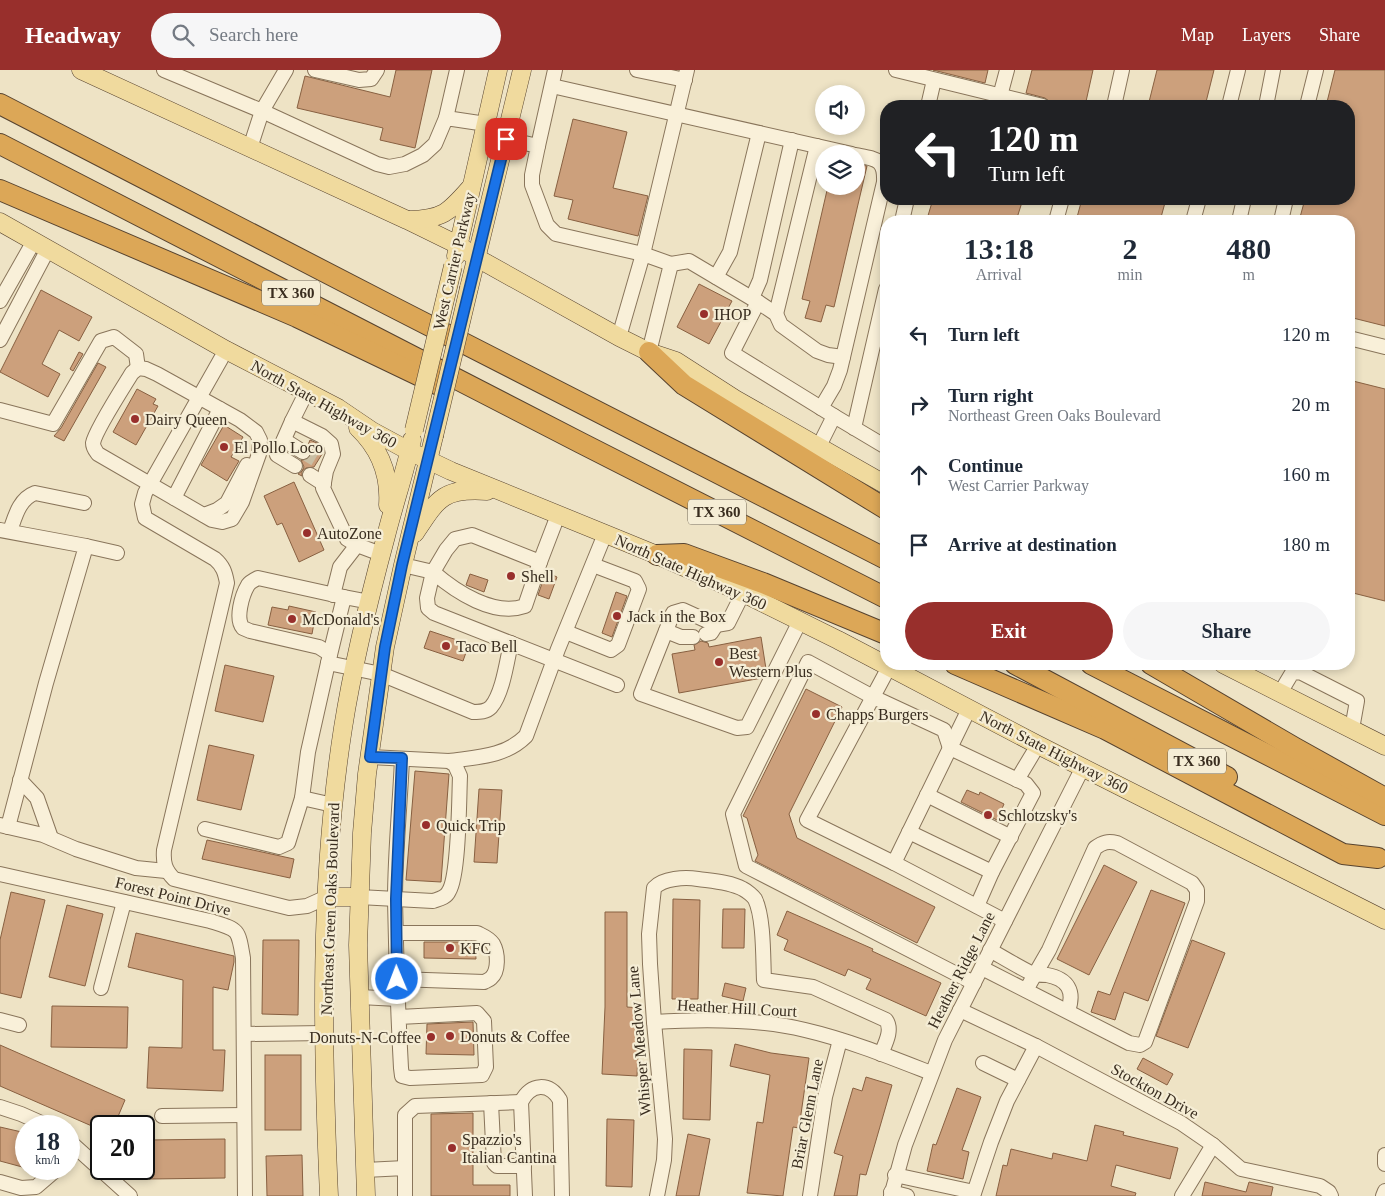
<!DOCTYPE html>
<style>
body{margin:0;font-family:"Times New Roman",serif;background:#f6f6f7;color:#1f2937;height:100vh;display:flex;flex-direction:column;font-size:19px;white-space:nowrap}
*{box-sizing:border-box;margin:0}
p{font-size:16px;color:#747a83}
.icon{flex:none;width:28px;height:28px;fill:none;stroke:currentColor;stroke-width:2;stroke-linecap:round;stroke-linejoin:round}
.map{position:relative;flex:1;overflow:hidden}
.drawer{position:absolute;left:880px;top:145px;width:475px;height:455px;display:flex;flex-direction:column;background:#fff;border-radius:20px;box-shadow:0 2px 8px #0003}
.drawer>*{flex:none}
.banner{position:absolute;left:880px;top:30px;width:475px;height:105px;border-radius:20px;box-shadow:0 2px 8px #0003;background:#202124;color:#fff;overflow:hidden}
.tools{position:absolute;left:815px;top:15px;display:grid;gap:10px}
.tools a{display:grid;place-items:center;width:50px;height:50px;border-radius:50%;background:#fff;box-shadow:0 2px 8px #0003;font-size:25px}
.speed{position:absolute;left:15px;top:1045px;display:flex;gap:10px;font-size:25px;font-weight:700;text-align:center}
.speed>*{display:grid;place-content:center;width:65px;height:65px;border-radius:50%;background:#fff;box-shadow:0 2px 8px #0003;line-height:1}
.speed small{font-size:12px;font-weight:400}
.speed .limit{border:2px solid #111;border-radius:8px;background:#fff;color:#111}
.pin{position:absolute;display:grid;place-items:center;width:42px;height:42px;color:#fff;margin:-21px;border-radius:10px;box-shadow:0 2px 8px #0006}
.me{position:absolute;width:55px;margin:-28px;rotate:359deg;stroke-linejoin:round;filter:drop-shadow(0 0 4px #0008)}
.turn{display:flex;align-items:center;gap:18px;height:105px;padding:0 25px;font-size:22px}
.turn .icon{width:65px;height:65px;stroke-width:2.5}
.turn b{display:block;font-size:35px;line-height:42px}
.eta{display:flex;justify-content:space-evenly;align-items:center;height:85px;text-align:center}
.eta b{font-size:30px;font-weight:600;line-height:35px}
.action{display:flex;gap:10px;margin-top:auto;padding:10px 25px}
.action a{flex:1;height:58px;border-radius:30px;background:#982f2c;color:#fff;font-size:20px;font-weight:600;line-height:58px;text-align:center}
.action a+a{background:#f6f6f7;color:#1f2937}
ul{padding:0;list-style:none}
li{display:flex;align-items:center;gap:15px;height:70px;padding:0 25px}
li div{flex:1}
li b{display:block;font-size:19px}
li em{font-style:normal}
header{display:flex;align-items:center;gap:30px;box-sizing:border-box;height:70px;padding:0 25px;background:#982f2c;color:#fff}
header strong{font-size:24px}
nav{display:flex;gap:28px;margin-inline-start:auto;font-size:18px}
.search{width:350px;height:45px;background:#f6f6f7;display:flex;align-items:center;gap:12px;box-sizing:border-box;padding:0 18px;border-radius:28px;color:#747a83;font-size:19px}
.map>svg:first-child{display:block}
.building{fill:#cca07c;stroke:#886041}
.lines{fill:none;stroke-linecap:round;stroke-linejoin:round}
.minor-tunnel{stroke:#cabfa4;stroke-width:14;stroke-dasharray:14 7;stroke-linecap:butt}
.minor-casing{stroke:#89755b;stroke-width:16}
.major-casing{stroke:#57432f;stroke-width:19}
.highway-casing{stroke:#57432f;stroke-width:22}
.minor{stroke:#f9f0d9;stroke-width:14}
.major{stroke:#f0da9e;stroke-width:18}
.highway{stroke:#dca757;stroke-width:20}
.major-bridge-casing{stroke:#57432f;stroke-width:19;stroke-linecap:butt}
.major-bridge{stroke:#f0da9e;stroke-width:18}
.route-casing{stroke:#114b97;stroke-width:12}
.route{stroke:#1a73e8;stroke-width:9}
.poi-dot{fill:#982f2c;stroke:#f5edd5;stroke-width:2}
.labels{text-anchor:middle;dominant-baseline:central;stroke-width:4.5;stroke-linejoin:round;paint-order:stroke}
.shield{fill:#f5edd5;stroke:#716756;stroke-width:1}
.shield-label{font-size:15px;font-weight:bold;fill:#392d1f}
.street-label{font-size:16px;fill:#392d1f;stroke:#f5edd5}
.poi-label{font-size:16px;fill:#392d1f;stroke:#f5edd5;text-anchor:start}
</style>
<header>
<strong>Headway</strong>
<div class="search"><svg class="icon" aria-label="search" viewBox="0 0 24 24"><circle cx="10" cy="10" r="6"/><path d="M15 15l6 6"/></svg>Search here</div>
<nav><a>Map</a><a>Layers</a><a>Share</a></nav>
</header>
<div class="map">
<svg width="1385" height="1126" viewBox="0 0 1385 1126">
<rect width="100%" height="100%" fill="#eee3c5"/>
<g class="building">
<polygon points="396,0 432,0 415,78 380,70 383,58 297,38 305,6 390,27"/>
<polygon points="933,0 988,0 985,13"/>
<polygon points="1032,0 1093,0 1085,36 1064,36 1051,33 1045,28 1026,23"/>
<polygon points="1157,0 1214,0 1205,36 1148,36"/>
<polygon points="1335,0 1385,0 1385,256 1349,247 1349,151 1299,151 1305,129 1349,129 1349,36 1326,36"/>
<polygon points="573,49 627,62 613,118 648,126 638,166 568,149 573,130 554,126"/>
<polygon points="856,94 867,96 834,237 826,235 821,252 805,248 810,231 802,229 828,116 856,116"/>
<polygon points="933,129 1023,129 1016,151 935,151 927,149"/>
<polygon points="1082,129 1166,129 1160,151 1076,151"/>
<polygon points="699,214 732,231 709,274 677,257"/>
<polygon points="41,220 92,247 79,271 59,260 42,294 60,304 48,327 0,302"/>
<polygon points="79,282 83,284 73,301 70,299"/>
<polygon points="98,293 106,297 64,371 54,366 61,358"/>
<polygon points="1349,310 1385,319 1385,531 1349,522"/>
<polygon points="137,319 156,329 153,334 158,336 136,375 113,362"/>
<polygon points="224,355 243,367 231,387 239,391 227,411 201,395"/>
<polygon points="310,370 317,373 323,379 324,381 314,397 306,398 302,401 302,406 298,404 302,401 304,397 301,390 307,390 311,386 311,378 308,375"/>
<polygon points="294,412 324,480 299,492 282,453 277,455 264,426"/>
<polygon points="546,502 557,507 549,529 538,525"/>
<polygon points="470,504 488,510 484,522 466,515"/>
<polygon points="616,522 627,526 612,567 602,563"/>
<polygon points="289,536 316,542 312,564 268,555 272,537 288,540"/>
<polygon points="430,561 469,574 463,591 424,578"/>
<polygon points="761,567 766,599 763,600 764,604 762,608 679,623 672,584 695,580 694,575 701,571 708,573 709,577"/>
<polygon points="225,595 274,606 263,652 215,641"/>
<polygon points="806,619 842,637 789,744 797,768 935,837 917,873 755,791 758,785 747,748 743,746"/>
<polygon points="209,675 254,685 241,740 197,730"/>
<polygon points="415,701 449,704 441,812 406,810"/>
<polygon points="479,719 502,720 497,793 474,792"/>
<polygon points="967,720 979,725 980,722 1004,734 997,750 961,732"/>
<polygon points="207,770 294,789 290,808 202,789"/>
<polygon points="1104,795 1137,812 1089,905 1057,889"/>
<polygon points="1151,820 1185,833 1148,931 1124,922 1115,950 1091,942 1098,921 1110,925"/>
<polygon points="11,822 45,830 21,928 0,923 0,870"/>
<polygon points="673,829 700,830 698,929 672,929"/>
<polygon points="67,835 103,844 85,916 49,907"/>
<polygon points="723,839 745,839 744,878 722,878"/>
<polygon points="787,841 873,879 872,881 941,913 926,946 866,919 871,909 848,899 845,906 784,880 788,870 777,865"/>
<polygon points="605,842 627,842 627,937 640,938 637,1006 602,1004 605,937"/>
<polygon points="136,863 234,886 234,892 228,920 213,917 213,980 225,980 223,1021 147,1018 149,977 182,978 183,910 128,897"/>
<polygon points="263,870 299,870 298,945 262,944"/>
<polygon points="1192,870 1225,883 1188,978 1156,966"/>
<polygon points="424,872 475,872 476,889 424,888"/>
<polygon points="725,913 746,918 743,931 722,926"/>
<polygon points="52,936 128,937 127,978 51,977"/>
<polygon points="473,952 474,985 426,984 427,954"/>
<polygon points="735,974 771,983 809,988 799,1058 793,1057 783,1126 747,1123 757,1052 763,1053 770,1005 730,996"/>
<polygon points="0,975 125,1030 114,1056 101,1056 101,1060 0,1016"/>
<polygon points="684,979 712,980 710,1050 683,1049"/>
<rect x="265" y="985" width="36" height="75"/>
<polygon points="1143,988 1173,1004 1167,1015 1137,999"/>
<polygon points="866,1007 892,1015 866,1105 860,1104 857,1126 834,1126 843,1086 834,1083 853,1018 862,1021"/>
<polygon points="957,1018 981,1027 962,1080 969,1082 963,1109 927,1101 933,1074 936,1075"/>
<polygon points="473,1043 473,1115 510,1115 510,1126 431,1126 431,1044"/>
<polygon points="607,1049 634,1050 632,1117 606,1116"/>
<polygon points="1095,1055 1124,1062 1123,1065 1178,1078 1170,1109 1116,1095 1111,1116 1136,1123 1135,1126 996,1126 1003,1095 1007,1096 1011,1079 1052,1089 1053,1083 1087,1091"/>
<polygon points="0,1057 26,1063 26,1098 0,1091"/>
<polygon points="688,1064 710,1069 699,1126 676,1126"/>
<polygon points="225,1069 225,1108 149,1109 149,1070"/>
<polygon points="302,1085 303,1126 267,1126 266,1086"/>
<polygon points="1205,1112 1246,1122 1249,1112 1273,1117 1271,1126 1202,1126"/>
</g>
<g class="lines">
<polyline class="minor-tunnel" points="303,382 318,391"/>
<defs>
<g id="minor">
<polyline points="164,0 262,41 250,78"/>
<polyline points="286,0 262,41 377,94 389,97 405,94 423,85 435,74 446,48 486,54"/>
<polyline points="315,0 359,10 371,9 377,0"/>
<polyline points="637,0 685,10"/>
<polyline points="896,0 1043,36"/>
<polyline points="552,16 852,84"/>
<polyline points="1000,26 1007,0"/>
<polyline points="928,36 934,10"/>
<polyline points="1114,36 1122,0"/>
<polyline points="1229,36 1238,0"/>
<polyline points="1266,36 1273,0"/>
<polyline points="1307,36 1316,0"/>
<polyline points="446,48 457,0"/>
<polyline points="506,69 538,76 532,105 532,115 547,155 556,164 643,184 687,0"/>
<polyline points="538,76 555,0"/>
<polyline points="902,151 907,129"/>
<polyline points="1056,151 1062,129"/>
<polyline points="1193,151 1199,129"/>
<polyline points="1239,151 1244,129"/>
<polyline points="1281,151 1286,129"/>
<polyline points="671,194 689,191 758,232 732,283 834,346 819,376"/>
<polyline points="716,207 730,182 759,63"/>
<polyline points="752,228 760,210 792,70"/>
<polyline points="0,231 34,171"/>
<polyline points="758,232 776,244 781,255 817,281 828,285 843,287"/>
<polyline points="776,244 817,76"/>
<polyline points="619,267 643,184 671,194 649,282"/>
<polyline points="1349,268 1385,277"/>
<polyline points="0,270 48,179"/>
<path d="M226,280L145,423L142,434L145,448L215,489C223,496 225,502 227,513L164,780C163,793 165,800 174,809L289,838L307,836L327,827"/>
<path d="M138,298L146,299L157,304L240,350L256,362L260,370L259,384L242,432L232,449L222,452L212,450L98,384C95,380 93,378 93,373C95,361 124,316 132,303Z"/>
<polyline points="307,321 292,351 322,366 331,374 333,384 326,401 323,418 347,469 357,475"/>
<path d="M821,338L834,316L840,300L884,112C885,89 876,89 856,85"/>
<polyline points="0,340 53,354 101,271 114,267 136,284 138,298"/>
<polyline points="834,346 886,377"/>
<polyline points="292,351 277,385 295,396"/>
<polyline points="854,358 886,219"/>
<polyline points="284,370 303,382"/>
<polyline points="310,405 324,414"/>
<polyline points="174,428 220,339"/>
<polyline points="204,445 217,440 227,433 247,395"/>
<polyline points="0,460 86,476 46,613 8,757"/>
<path d="M10,461C15,447 19,429 35,423L84,433"/>
<polyline points="86,476 117,483"/>
<path d="M540,492L525,536C494,547 456,522 433,502L427,528L428,538L434,543L617,615"/>
<polyline points="403,495 433,502 446,480 455,469 472,465 540,492 558,445"/>
<polyline points="743,523 728,553 716,555 683,540 673,543 641,624 737,658 747,657 800,551"/>
<polyline points="333,525 340,497 357,475 381,484"/>
<path d="M370,532L344,527L328,593L381,604L473,642C480,642 486,642 491,637C503,623 507,590 511,573"/>
<polyline points="666,561 681,567 693,567"/>
<polyline points="566,562 611,580 618,575 639,519 635,511 593,495"/>
<polyline points="706,564 711,563 716,555"/>
<path d="M330,584L319,577L250,561L243,558C235,549 242,525 248,515C250,512 254,510 258,508L344,527"/>
<polyline points="889,597 807,750 894,793 1005,851"/>
<polyline points="1280,623 1292,603 1300,602 1357,631 1352,659"/>
<path d="M449,691C477,687 505,687 526,666L558,579L605,464"/>
<polyline points="20,710 37,728 51,768"/>
<polyline points="1017,710 1038,675"/>
<polyline points="927,725 1011,767"/>
<polyline points="302,728 308,682 328,593"/>
<polyline points="0,755 43,765 76,779 136,798 166,801"/>
<polyline points="205,759 279,777 288,773 302,728 333,735"/>
<polyline points="909,762 992,802"/>
<polyline points="894,793 969,639"/>
<path d="M0,804L210,851C239,860 238,858 243,888L245,1126"/>
<path d="M359,827L433,831C439,829 446,828 449,821C459,805 459,729 460,706L455,695L449,691L370,687"/>
<path d="M396,863H477C483,866 489,868 493,874C498,883 499,901 491,908C489,910 486,911 484,912L397,909"/>
<path d="M990,880C1004,888 1017,896 1031,903C1036,905 1041,905 1047,905C1068,909 1075,921 1068,941"/>
<path d="M982,898L1129,973L1140,975L1145,972L1197,831V820L1192,813L1117,773C1108,771 1103,772 1095,778L1049,880L1026,920"/>
<polyline points="974,913 746,796 733,744 808,592 873,627 944,660 950,678 1026,714 1033,723 992,802 977,836"/>
<polyline points="101,918 124,832"/>
<polyline points="360,927 398,929"/>
<polyline points="960,940 1036,976 1181,1053 1213,1075 1241,1099 1320,1116 1329,1122 1331,1126"/>
<path d="M399,947L477,943L484,951L486,997L482,1005L410,1008L402,1006L401,998C398,942 396,886 395,830C395,783 400,735 402,689"/>
<polyline points="0,950 19,955"/>
<path d="M654,952C700,949 760,949 805,960C848,970 890,987 931,1003"/>
<polyline points="244,964 325,963"/>
<polyline points="983,993 1018,1010"/>
<polyline points="491,1033 494,1093 497,1096 524,1096"/>
<polyline points="0,1037 21,1044 48,1056"/>
<polyline points="162,1046 244,1045"/>
<polyline points="69,1071 130,1126"/>
<polyline points="1385,1085 1385,1094"/>
<polyline points="405,1098 405,1045 415,1036 521,1032"/>
<polyline points="365,1100 405,1098 405,1126"/>
<polyline points="895,1105 974,1122"/>
<polyline points="0,1112 21,1118 36,1117 57,1099"/>
<polyline points="891,1122 907,1126"/>
<path d="M525,1126L521,1032C531,1013 549,1012 560,1030L562,1126"/>
<path d="M657,1126L664,1090L665,1069L654,952L650,894L649,864L654,818C663,808 685,807 698,809C712,811 730,812 743,819C747,821 753,826 755,829C764,847 763,889 764,910L813,917L886,950C893,960 885,974 881,984"/>
<polyline points="810,1126 825,1027 840,970"/>
<polyline points="891,1126 905,1075 945,970 1083,697"/>
<polyline points="973,1126 991,1072 1007,1031 1036,976"/>
<polyline points="1182,1126 1213,1075"/>
<polyline points="1383,1126 1385,1121"/>
</g>
<g id="major">
<polyline points="81,0 407,150 458,175 477,188 619,267 649,282 676,291 735,329 886,415"/>
<path d="M409,150C444,149 449,142 471,117"/>
<polyline points="0,152 226,280 338,338 372,361 409,381 451,401 657,485 743,523 838,570 1038,675 1385,850"/>
<polyline points="456,186 498,0"/>
<polyline points="469,218 522,0"/>
<path d="M358,358C380,379 390,405 388,435"/>
<path d="M415,463C438,428 443,418 487,421"/>
<polyline points="1223,594 1385,676"/>
<polyline points="327,827 359,827"/>
<path d="M329,1126C322,970 319,812 343,658C353,594 369,529 386,466C394,434 405,402 412,370"/>
<polyline points="366,1126 358,875 362,763 367,704 385,577 403,495 434,366"/>
</g>
<g id="highway">
<polyline points="0,34 389,235 886,489"/>
<polyline points="0,74 581,373 886,528"/>
<polyline points="0,120 297,247 441,316"/>
<polyline points="649,282 684,315 886,439"/>
<polyline points="657,485 684,484 763,513 886,564"/>
<polyline points="955,594 1105,659 1343,784 1378,788"/>
<polyline points="1015,594 1227,707"/>
<polyline points="1091,594 1385,745"/>
<polyline points="1151,594 1295,678 1385,728"/>
</g>
</defs>
<use href="#minor" class="minor-casing"/>
<use href="#major" class="major-casing"/>
<use href="#highway" class="highway-casing"/>
<use href="#minor" class="minor"/>
<use href="#major" class="major"/>
<use href="#highway" class="highway"/>
<defs>
<g id="major-bridge">
<polyline points="414,360 453,196"/>
<polyline points="434,366 469,218"/>
</g>
</defs>
<use href="#major-bridge" class="major-bridge-casing"/>
<use href="#major-bridge" class="major-bridge"/>
</g>
<g class="lines">
<defs>
<polyline id="route" points="397,909 396,829 402,688 370,687 385,577 402,495 506,69"/>
</defs>
<use href="#route" class="route-casing"/>
<use href="#route" class="route"/>
</g>
<g class="poi-dot">
<circle cx="704" cy="244" r="5"/>
<circle cx="135" cy="349" r="5"/>
<circle cx="224" cy="377" r="5"/>
<circle cx="307" cy="463" r="5"/>
<circle cx="511" cy="506" r="5"/>
<circle cx="617" cy="546" r="5"/>
<circle cx="292" cy="549" r="5"/>
<circle cx="446" cy="576" r="5"/>
<circle cx="719" cy="592" r="5"/>
<circle cx="816" cy="644" r="5"/>
<circle cx="988" cy="745" r="5"/>
<circle cx="426" cy="755" r="5"/>
<circle cx="450" cy="878" r="5"/>
<circle cx="450" cy="966" r="5"/>
<circle cx="431" cy="967" r="5"/>
<circle cx="452" cy="1078" r="5"/>
</g>
<g class="labels">
<g class="shield">
<rect x="262" y="210.5" width="58" height="25" rx="4"/>
<rect x="688" y="429.5" width="58" height="25" rx="4"/>
<rect x="1168" y="678.5" width="58" height="25" rx="4"/>
</g>
<g class="shield-label">
<text x="291" y="223">TX 360</text>
<text x="717" y="442">TX 360</text>
<text x="1197" y="691">TX 360</text>
</g>
<g class="street-label">
<text transform="translate(454 191) rotate(-77)">West Carrier Parkway</text>
<text transform="translate(324 334) rotate(29)">North State Highway 360</text>
<text transform="translate(691 502) rotate(24)">North State Highway 360</text>
<text transform="translate(1054 682) rotate(27)">North State Highway 360</text>
<text transform="translate(173 826) rotate(14)">Forest Point Drive</text>
<text transform="translate(330 839) rotate(-88)">Northeast Green Oaks Boulevard</text>
<text transform="translate(961 900) rotate(-63)">Heather Ridge Lane</text>
<text transform="translate(737 938) rotate(3)">Heather Hill Court</text>
<text transform="translate(639 971) rotate(-95)">Whisper Meadow Lane</text>
<text transform="translate(1155 1021) rotate(29)">Stockton Drive</text>
<text transform="translate(807 1044) rotate(-79)">Briar Glenn Lane</text>
</g>
<g class="poi-label">
<text x="714" y="244">IHOP</text>
<text x="145" y="349">Dairy Queen</text>
<text x="234" y="377">El Pollo Loco</text>
<text x="317" y="463">AutoZone</text>
<text x="521" y="506">Shell</text>
<text x="627" y="546">Jack in the Box</text>
<text x="302" y="549">McDonald's</text>
<text x="456" y="576">Taco Bell</text>
<text x="729" y="583">Best<tspan x="729" dy="18">Western Plus</tspan></text>
<text x="826" y="644">Chapps Burgers</text>
<text x="998" y="745">Schlotzsky's</text>
<text x="436" y="755">Quick Trip</text>
<text x="460" y="878">KFC</text>
<text x="460" y="966">Donuts &amp; Coffee</text>
<text x="421" y="967" text-anchor="end">Donuts-N-Coffee</text>
<text x="462" y="1069">Spazzio's<tspan x="462" dy="18">Italian Cantina</tspan></text>
</g>
</g>
</svg>
<div class="tools">
<a><svg class="icon" aria-label="sound" viewBox="0 0 24 24"><path d="M4 9h4l5-4v14l-5-4H4zM17 9q2 3 0 6"/></svg></a>
<a><svg class="icon" aria-label="layers" viewBox="0 0 24 24"><path d="M12 4l9 5-9 5-9-5zM3 14l9 5 9-5"/></svg></a>
</div>
<div class="speed"><div>18<small>km/h</small></div><div class="limit">20</div></div>
<div class="pin" style="left:506px;top:69px;background:#d93025"><svg class="icon" aria-label="arrive" viewBox="0 0 24 24"><path d="M6 21V4h12l-3 4 3 4H6"/></svg></div>
<svg class="me" style="left:397px;top:909px" viewBox="-20 -20 40 40"><circle r="17" fill="#1a73e8" stroke="#fff" stroke-width="3"/><path d="M0-11L8 9 0 5-8 9z" fill="#fff"/></svg>
<div class="banner">
<div class="turn"><svg class="icon" aria-label="left" viewBox="0 0 24 24"><path d="M17 20v-9H6M10 6l-5 5 5 5"/></svg><div><b>120 m</b>Turn left</div></div>
</div>
<section class="drawer">
<div class="eta">
<div><b>13:18</b><p>Arrival</p></div>
<div><b>2</b><p>min</p></div>
<div><b>480</b><p>m</p></div>
</div>
<ul>
<li><svg class="icon" aria-label="left" viewBox="0 0 24 24"><path d="M17 20v-9H6M10 6l-5 5 5 5"/></svg><div><b>Turn left</b></div><em>120 m</em></li>
<li><svg class="icon" aria-label="right" viewBox="0 0 24 24"><path d="M7 20v-9h11M14 6l5 5-5 5"/></svg><div><b>Turn right</b><p>Northeast Green Oaks Boulevard</p></div><em>20 m</em></li>
<li><svg class="icon" aria-label="ahead" viewBox="0 0 24 24"><path d="M12 20V5M6 11l6-6 6 6"/></svg><div><b>Continue</b><p>West Carrier Parkway</p></div><em>160 m</em></li>
<li><svg class="icon" aria-label="arrive" viewBox="0 0 24 24"><path d="M6 21V4h12l-3 4 3 4H6"/></svg><div><b>Arrive at destination</b></div><em>180 m</em></li>
</ul>
<div class="action"><a>Exit</a><a>Share</a></div>
</section>
</div>
